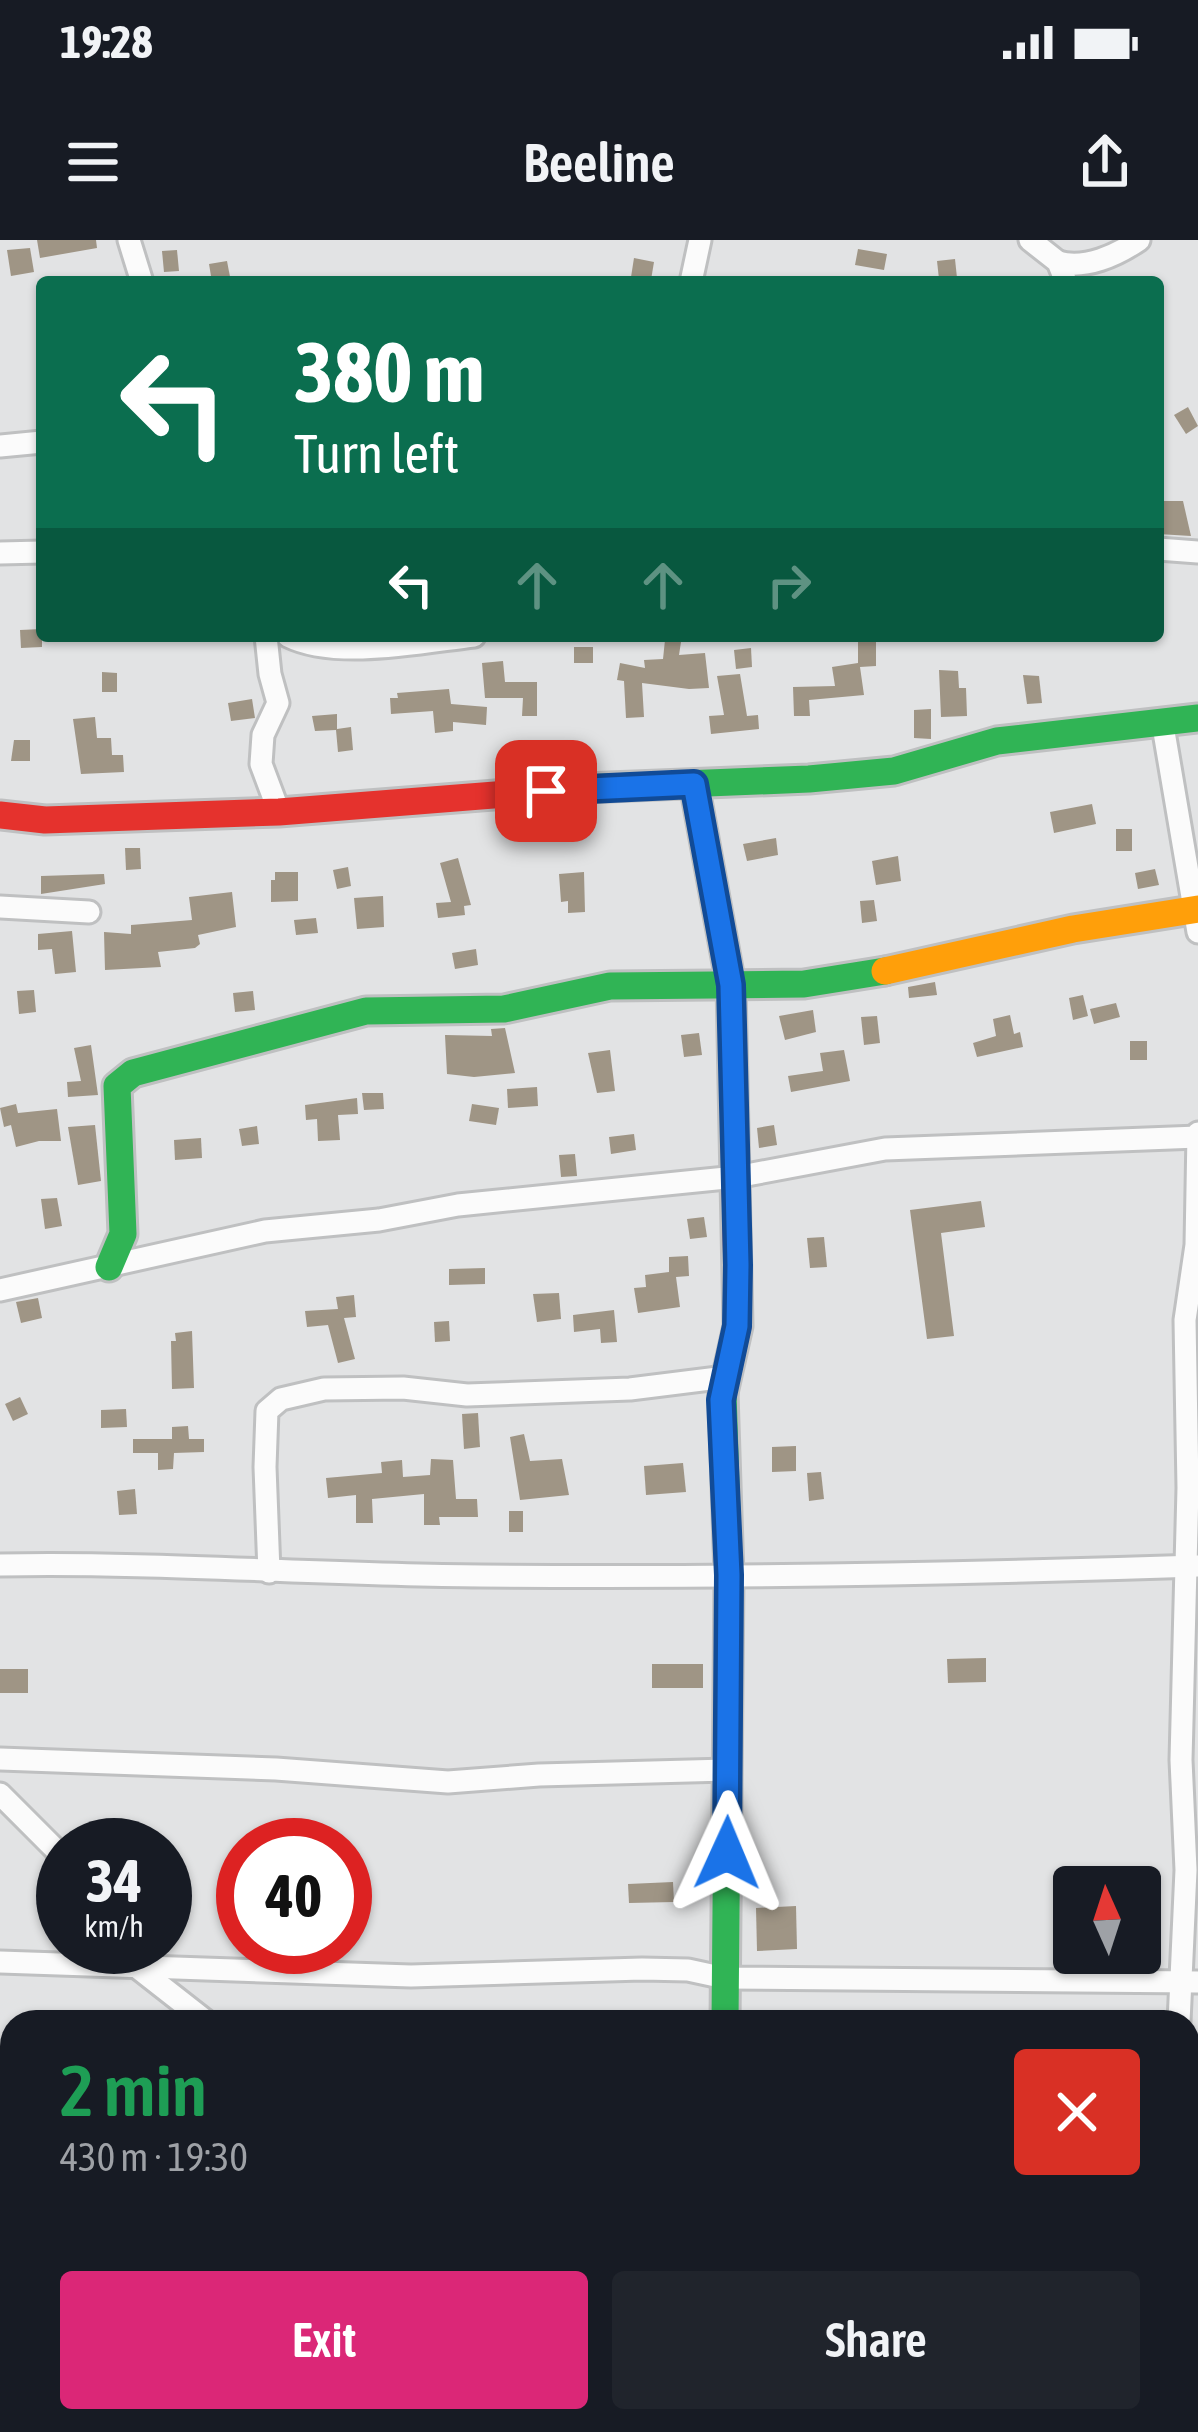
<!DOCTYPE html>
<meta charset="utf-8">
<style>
body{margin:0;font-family:"Asap Condensed",sans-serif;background:#20242c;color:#f1f3f6;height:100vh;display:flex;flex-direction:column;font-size:45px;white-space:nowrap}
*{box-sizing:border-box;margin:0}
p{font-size:39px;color:#9ea1a6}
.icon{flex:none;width:66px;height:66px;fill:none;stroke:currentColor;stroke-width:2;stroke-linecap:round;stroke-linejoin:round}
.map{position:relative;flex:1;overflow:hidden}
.drawer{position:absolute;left:0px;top:1770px;width:1200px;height:423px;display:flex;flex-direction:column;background:#171b24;border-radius:36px 36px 0 0;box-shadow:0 3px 9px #0004}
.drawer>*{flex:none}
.top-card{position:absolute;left:36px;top:36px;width:1128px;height:366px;border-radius:12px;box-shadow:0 3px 9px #0004;background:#0b6e4f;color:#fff;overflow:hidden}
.needle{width:78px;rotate:357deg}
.controls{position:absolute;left:1053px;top:1626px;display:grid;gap:24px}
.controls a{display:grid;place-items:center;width:108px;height:108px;border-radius:12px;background:#171b24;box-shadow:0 3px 9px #0004;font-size:60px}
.speed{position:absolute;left:36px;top:1578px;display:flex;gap:24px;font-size:60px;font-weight:700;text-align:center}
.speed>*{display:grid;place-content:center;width:156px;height:156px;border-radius:50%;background:#171b24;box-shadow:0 3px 9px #0004;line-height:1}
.speed small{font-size:30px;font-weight:400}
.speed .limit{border:18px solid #d22;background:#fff;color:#111}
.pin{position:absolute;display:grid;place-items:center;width:102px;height:102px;color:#fff;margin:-51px;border-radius:24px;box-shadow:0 6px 18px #0006}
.me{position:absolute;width:132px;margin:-66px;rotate:1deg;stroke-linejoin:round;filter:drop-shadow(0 0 9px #0008)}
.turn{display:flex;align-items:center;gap:42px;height:252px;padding:0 60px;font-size:54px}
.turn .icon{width:156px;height:156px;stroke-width:2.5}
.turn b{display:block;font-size:84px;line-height:102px}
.lanes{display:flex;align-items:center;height:114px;padding:0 60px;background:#0003;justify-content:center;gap:60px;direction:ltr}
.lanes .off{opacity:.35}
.round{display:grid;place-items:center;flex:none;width:126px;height:126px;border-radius:12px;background:#20242c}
.head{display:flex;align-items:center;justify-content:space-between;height:204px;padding:0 60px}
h1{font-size:72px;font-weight:600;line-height:90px;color:#1e9e55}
.button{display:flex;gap:24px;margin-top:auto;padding:24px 60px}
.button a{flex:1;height:138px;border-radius:12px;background:#db2777;color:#fff;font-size:48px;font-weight:600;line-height:138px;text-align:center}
.button a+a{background:#20242c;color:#f1f3f6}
.status{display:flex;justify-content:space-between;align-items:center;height:84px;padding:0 60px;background:#171b24;direction:ltr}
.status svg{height:33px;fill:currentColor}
header{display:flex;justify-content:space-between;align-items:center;height:156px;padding:0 60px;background:#171b24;font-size:54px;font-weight:600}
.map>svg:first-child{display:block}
.building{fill:#9f9585}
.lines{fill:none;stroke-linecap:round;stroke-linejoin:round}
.street-casing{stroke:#bfc0c1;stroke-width:27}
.fast-casing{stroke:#bfc0c1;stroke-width:33}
.slow-casing{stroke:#bfc0c1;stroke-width:33}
.jam-casing{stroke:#bfc0c1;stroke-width:33}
.street{stroke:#fbfbfb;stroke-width:21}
.fast{stroke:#30b455;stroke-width:27}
.slow{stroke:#ff9f0a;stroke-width:27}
.jam{stroke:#e5322d;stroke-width:27}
.route-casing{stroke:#114b97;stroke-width:30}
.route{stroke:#1a73e8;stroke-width:21}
</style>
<div class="status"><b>19:28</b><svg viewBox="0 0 49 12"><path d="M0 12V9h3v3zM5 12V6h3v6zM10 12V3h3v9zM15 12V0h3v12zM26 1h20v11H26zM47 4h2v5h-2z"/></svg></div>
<header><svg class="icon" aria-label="menu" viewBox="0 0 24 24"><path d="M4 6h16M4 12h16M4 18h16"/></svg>Beeline<svg class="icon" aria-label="share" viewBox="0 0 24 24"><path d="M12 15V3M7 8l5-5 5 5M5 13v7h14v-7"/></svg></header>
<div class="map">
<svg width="1198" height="2192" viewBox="0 0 1198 2192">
<rect width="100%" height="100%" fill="#e2e3e4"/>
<g class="building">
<polygon points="37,0 96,0 97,8 40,18"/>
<polygon points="30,8 34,32 11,36 7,10"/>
<polygon points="858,9 887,14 884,30 855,25"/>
<polygon points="177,10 179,31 164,32 162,11"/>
<polygon points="634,18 654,22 651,40 631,37"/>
<polygon points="955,19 957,38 939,39 937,21"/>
<polygon points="227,21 231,42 212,42 209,24"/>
<polygon points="1188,167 1198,186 1186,194 1174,175"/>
<polygon points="1158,261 1183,261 1191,296 1158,294"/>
<polygon points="42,389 42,407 21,408 20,390"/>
<polygon points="858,396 876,396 876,426 860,427 864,455 809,460 810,476 794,476 793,447 835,446 832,427 858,423"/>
<polygon points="665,400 681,402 679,415 705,413 709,448 689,449 642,443 644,477 626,478 624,441 617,440 620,423 645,428 644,420 663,419"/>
<rect x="574" y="407" width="19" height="16"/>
<polygon points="751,408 752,427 736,429 734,410"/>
<polygon points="503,421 505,442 537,442 537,476 522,476 523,458 485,458 482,423"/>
<polygon points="939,430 958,431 959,448 966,448 967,476 941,477"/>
<polygon points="102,432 117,433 117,452 102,452"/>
<polygon points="740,434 747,476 758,475 759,489 711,494 709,476 724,475 717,436"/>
<polygon points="1023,435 1039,436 1042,463 1027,464"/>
<polygon points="449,449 451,464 487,467 486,485 453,482 453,491 435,493 433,471 391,474 390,458 398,458 397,453"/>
<polygon points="252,459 255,478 231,481 228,463"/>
<polygon points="931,469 931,499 914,498 914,470"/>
<polygon points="337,474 337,489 351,487 353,510 338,512 336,490 315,491 312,476"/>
<polygon points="95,477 97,498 111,498 112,515 123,515 124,532 81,534 73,479"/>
<polygon points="14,500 30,500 30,521 11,521"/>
<polygon points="1092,564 1096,584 1054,593 1050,572"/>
<rect x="1116" y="589" width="16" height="22"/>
<polygon points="776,598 778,615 747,621 743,604"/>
<polygon points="125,608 140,608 141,629 126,630"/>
<polygon points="898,616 901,641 876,645 872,621"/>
<polygon points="458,618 471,665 464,666 465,675 438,678 436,663 451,662 440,623"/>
<polygon points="348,627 351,646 337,649 333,630"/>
<polygon points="1155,629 1159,645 1138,649 1135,633"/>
<polygon points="275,632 298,632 298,661 271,662 271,640 275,640"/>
<polygon points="584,632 585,672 568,673 568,661 561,662 559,634"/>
<polygon points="104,634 105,644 41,654 41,636"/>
<polygon points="232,652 236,687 198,695 200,704 195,708 158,712 161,727 105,730 104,692 131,694 131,685 192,680 189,657"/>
<polygon points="383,656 384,687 357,689 354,658"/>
<polygon points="874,660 877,681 862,683 860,661"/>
<polygon points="316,678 318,693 296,695 294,680"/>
<polygon points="72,691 76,732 55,734 52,709 38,710 38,694"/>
<polygon points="476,709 478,725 455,729 452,713"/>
<polygon points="935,742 937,755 909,758 908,747"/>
<polygon points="34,750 36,772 19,774 17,751"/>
<polygon points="253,751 255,770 235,772 233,753"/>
<polygon points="1083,755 1088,776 1073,780 1069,758"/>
<polygon points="1116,763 1120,777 1094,784 1090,769"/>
<polygon points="813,770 816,792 785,800 779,776"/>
<polygon points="1010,775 1014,794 1020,792 1023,807 977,817 973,803 996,796 993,779"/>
<polygon points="877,776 880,803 864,805 861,777"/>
<polygon points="505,788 515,833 474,837 447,834 445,795 492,796 491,789"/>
<polygon points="699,793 702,815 684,817 681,795"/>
<rect x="1130" y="801" width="17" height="19"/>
<polygon points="91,805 98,855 68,857 67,842 81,841 74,808"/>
<polygon points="610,810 615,851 597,853 588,813"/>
<polygon points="844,810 850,841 791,852 788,836 823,831 820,813"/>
<polygon points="537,847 538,866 508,868 507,849"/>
<polygon points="362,853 383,853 384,869 364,870"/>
<polygon points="357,858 358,874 338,875 340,900 318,901 317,879 306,880 305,865"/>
<polygon points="16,864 18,873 57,869 61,901 39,901 16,907 11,885 4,887 0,868"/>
<polygon points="472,864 499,868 496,885 469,881"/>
<polygon points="95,885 101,941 78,945 68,887"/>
<polygon points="774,885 777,905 759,908 757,888"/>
<polygon points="257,886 259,904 242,906 239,889"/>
<polygon points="634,894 636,910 611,914 609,897"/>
<polygon points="201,898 202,918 175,920 174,900"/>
<polygon points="575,914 577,936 561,937 559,915"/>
<polygon points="57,958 62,986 45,989 41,959"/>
<polygon points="981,961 985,987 941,993 954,1096 927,1099 910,970"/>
<polygon points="704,977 707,997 690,999 687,979"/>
<polygon points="824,997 827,1027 810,1028 807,998"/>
<polygon points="688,1016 689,1036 676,1037 680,1067 638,1073 634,1048 646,1047 645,1035 669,1032 669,1017"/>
<polygon points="485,1028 485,1044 449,1045 449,1029"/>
<polygon points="559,1053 561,1079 537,1082 533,1054"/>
<polygon points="354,1055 356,1077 344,1078 355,1119 338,1123 328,1085 307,1087 305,1071 338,1069 336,1057"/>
<polygon points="38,1058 42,1078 21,1083 16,1062"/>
<polygon points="614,1070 617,1102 601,1103 600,1089 574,1092 573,1075"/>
<polygon points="449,1081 450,1101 435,1102 434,1082"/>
<polygon points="192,1091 194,1148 172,1149 171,1101 176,1101 175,1093"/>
<polygon points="20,1157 28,1174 13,1181 5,1164"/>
<polygon points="126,1169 127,1187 101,1188 101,1170"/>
<polygon points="478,1173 480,1207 464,1209 462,1174"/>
<polygon points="188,1186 189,1199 204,1199 204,1212 174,1213 173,1229 158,1230 158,1213 133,1213 133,1199 172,1199 172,1187"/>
<polygon points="524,1194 530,1221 562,1219 569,1255 520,1260 510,1197"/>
<polygon points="796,1206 796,1231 772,1232 772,1207"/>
<polygon points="431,1219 453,1220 456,1259 477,1259 478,1277 439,1277 440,1285 424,1285 424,1254 372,1259 373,1283 356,1283 356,1255 328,1258 326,1238 382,1233 381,1222 402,1220 403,1237 430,1235"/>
<polygon points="683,1223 686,1252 646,1255 644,1226"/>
<polygon points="821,1232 824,1259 809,1261 807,1233"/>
<polygon points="135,1249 137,1274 119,1275 117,1251"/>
<rect x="509" y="1271" width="14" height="21"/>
<polygon points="986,1418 986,1442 948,1443 947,1419"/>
<rect x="652" y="1424" width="51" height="24"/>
<rect x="0" y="1429" width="28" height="24"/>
<polygon points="673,1642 674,1662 629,1663 628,1644"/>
<polygon points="796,1666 797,1709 757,1711 756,1668"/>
</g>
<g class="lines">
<defs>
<g id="street">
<polyline points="129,0 142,42"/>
<polyline points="1030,0 1058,22 1066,42"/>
<path d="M1058,22C1085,30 1117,15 1139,0"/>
<polyline points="691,42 700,0"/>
<polyline points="0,206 42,202"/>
<polyline points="1158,309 1198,312"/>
<polyline points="0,313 42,312"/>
<polyline points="266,396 270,434 278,463 263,495 261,524 279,572"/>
<path d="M288,396C336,420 422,402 474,396"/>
<polyline points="1162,480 1198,692"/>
<polyline points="0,667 89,672"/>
<polyline points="0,1050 265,991 379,980 458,965 736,937 885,909 1198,897"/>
<path d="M0,1325C160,1322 321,1335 481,1336C720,1338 959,1334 1198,1326"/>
<polyline points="269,1332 265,1227 267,1171 281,1159 324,1149 403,1148 467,1155 630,1149 726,1137"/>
<polyline points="0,1519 276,1529 448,1542 539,1535 727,1530"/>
<polyline points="0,1554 63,1617"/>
<polyline points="121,1707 138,1728 207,1782"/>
<polyline points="0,1722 411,1736 642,1729 688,1730 725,1738 1198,1742"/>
<polyline points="1179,1782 1186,1630 1181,1520 1188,1248 1185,1080 1196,1005 1198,893"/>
<polyline points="0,1932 12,1932"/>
<polyline points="1188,1954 1198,1955"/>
<polyline points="169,2181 169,2192"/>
<polyline points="532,2181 537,2192"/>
<polyline points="690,2181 699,2192"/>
<polyline points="910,2192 910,2181"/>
</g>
<g id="fast">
<polyline points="584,548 809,539 894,531 997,501 1198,478"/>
<polyline points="109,1027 123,994 117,846 133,833 366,771 504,769 610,746 804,744 885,731"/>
<polyline points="723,1153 729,1335 725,1782"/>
</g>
<polyline id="slow" points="885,731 1073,689 1198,669"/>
<g id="jam">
<polyline points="694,544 731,745 738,1086 723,1153"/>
<polyline points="0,575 45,580 279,572 584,548"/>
</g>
</defs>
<use href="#street" class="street-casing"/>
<use href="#fast" class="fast-casing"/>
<use href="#slow" class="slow-casing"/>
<use href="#jam" class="jam-casing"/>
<use href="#street" class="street"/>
<use href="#fast" class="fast"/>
<use href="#slow" class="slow"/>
<use href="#jam" class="jam"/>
</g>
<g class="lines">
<defs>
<polyline id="route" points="546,551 694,544 731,745 738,1025 737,1086 721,1160 729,1335 727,1613"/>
</defs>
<use href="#route" class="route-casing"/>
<use href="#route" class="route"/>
</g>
</svg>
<div class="controls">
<a><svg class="needle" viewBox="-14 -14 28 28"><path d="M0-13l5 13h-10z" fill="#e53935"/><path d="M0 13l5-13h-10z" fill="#9ea1a6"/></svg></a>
</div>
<div class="speed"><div>34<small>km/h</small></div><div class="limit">40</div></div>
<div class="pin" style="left:546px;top:551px;background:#d93025"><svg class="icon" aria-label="arrive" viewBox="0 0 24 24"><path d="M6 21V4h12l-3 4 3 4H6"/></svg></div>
<svg class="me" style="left:727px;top:1613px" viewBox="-20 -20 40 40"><path d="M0-17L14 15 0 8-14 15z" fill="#1a73e8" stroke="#fff" stroke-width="4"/></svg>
<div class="top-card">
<div class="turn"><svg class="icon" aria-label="left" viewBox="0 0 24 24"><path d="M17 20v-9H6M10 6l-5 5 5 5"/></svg><div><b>380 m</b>Turn left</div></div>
<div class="lanes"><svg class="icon" aria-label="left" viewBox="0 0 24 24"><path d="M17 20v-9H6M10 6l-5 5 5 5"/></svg><svg class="icon off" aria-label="ahead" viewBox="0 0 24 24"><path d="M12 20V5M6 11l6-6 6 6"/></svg><svg class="icon off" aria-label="ahead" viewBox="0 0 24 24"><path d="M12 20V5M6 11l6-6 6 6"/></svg><svg class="icon off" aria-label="right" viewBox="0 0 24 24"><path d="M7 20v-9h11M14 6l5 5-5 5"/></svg></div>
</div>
<section class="drawer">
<div class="head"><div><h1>2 min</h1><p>430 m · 19:30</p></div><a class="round" style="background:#d93025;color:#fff"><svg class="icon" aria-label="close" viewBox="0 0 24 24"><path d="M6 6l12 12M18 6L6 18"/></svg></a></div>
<div class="button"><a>Exit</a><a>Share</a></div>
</section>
</div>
